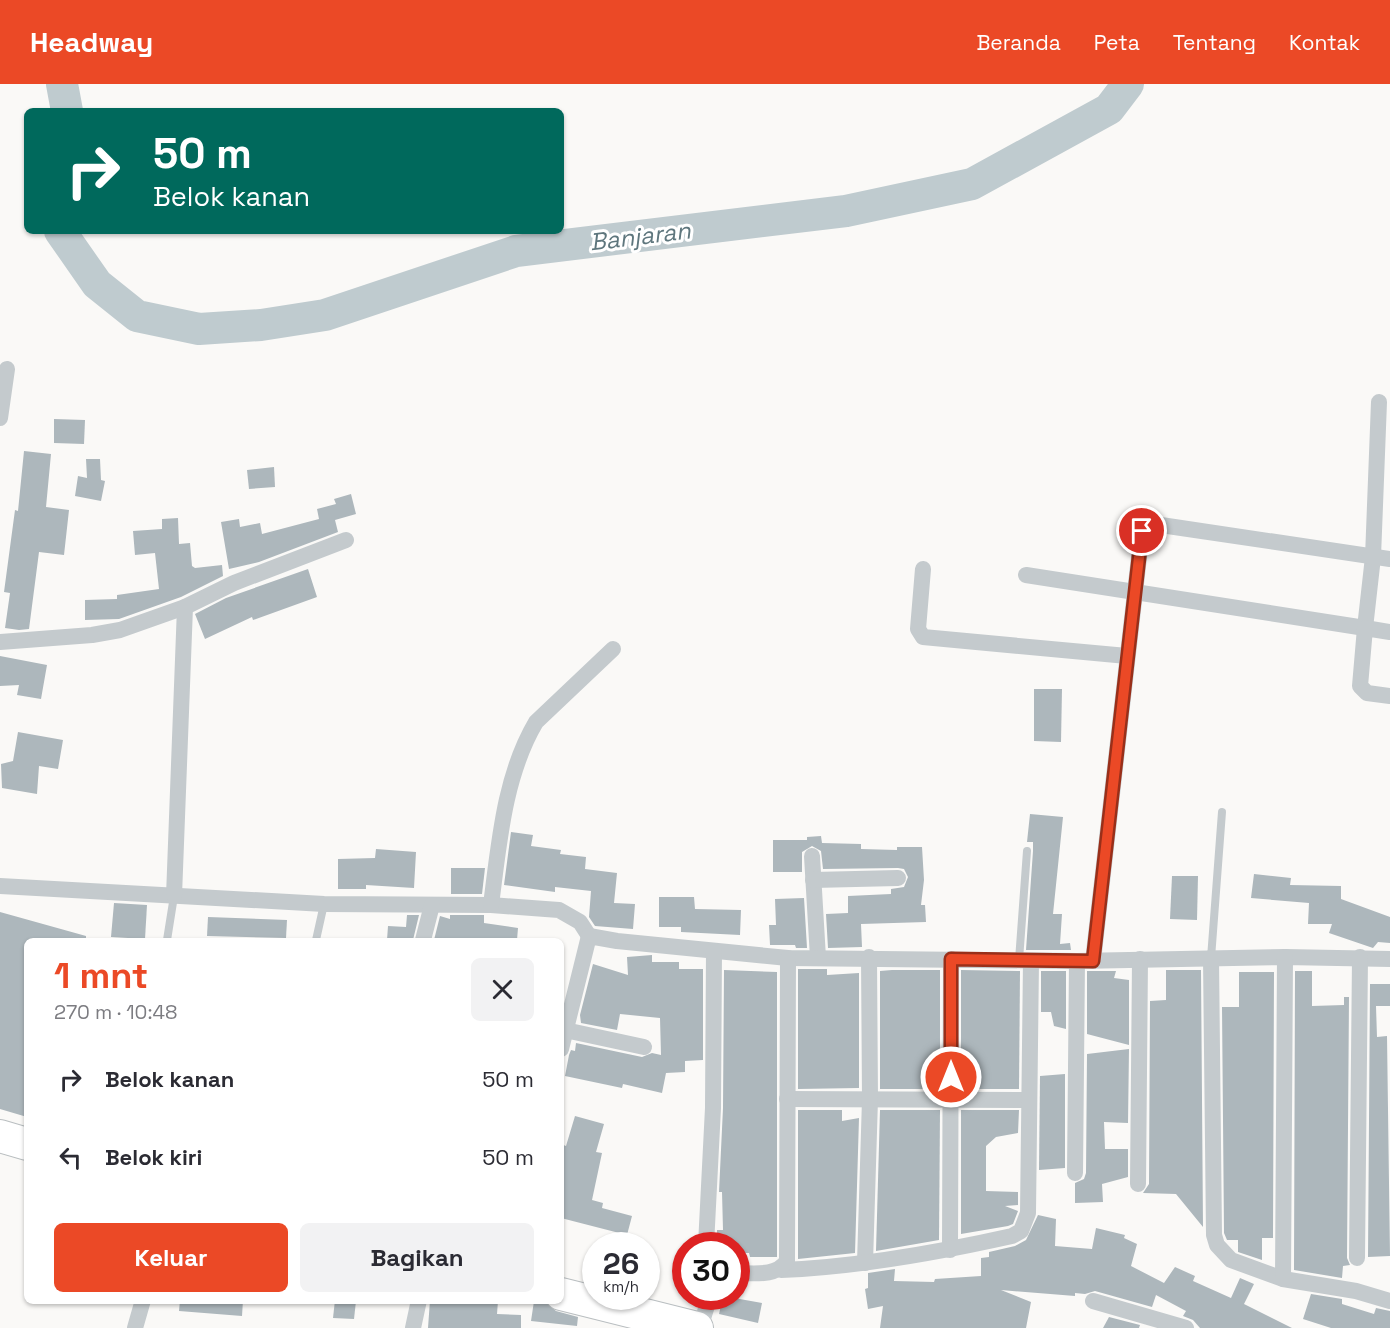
<!DOCTYPE html>
<html lang="id">
<meta charset="utf-8">
<style>
body{margin:0;font-family:"Space Grotesk",sans-serif;background:#f2f2f3;color:#2b2b33;height:100vh;display:flex;flex-direction:column;font-size:22px;white-space:nowrap}
*{box-sizing:border-box;margin:0}
p{font-size:20px;color:#7c7c81}
.icon{flex:none;width:33px;height:33px;fill:none;stroke:currentColor;stroke-width:2;stroke-linecap:round;stroke-linejoin:round}
.map{position:relative;flex:1;overflow:hidden}
.panel{position:absolute;left:24px;top:854px;width:540px;height:366px;display:flex;flex-direction:column;background:#fff;border-radius:9px;box-shadow:0 2px 4px #0004}
.panel>*{flex:none}
.top-card{position:absolute;left:24px;top:24px;width:540px;height:126px;border-radius:9px;box-shadow:0 2px 4px #0004;background:#00695c;color:#fff;overflow:hidden}
.speed{position:absolute;left:582px;top:1148px;display:flex;gap:12px;font-size:30px;font-weight:700;text-align:center}
.speed>*{display:grid;place-content:center;width:78px;height:78px;border-radius:50%;background:#fff;box-shadow:0 2px 4px #0004;line-height:1}
.speed small{font-size:15px;font-weight:400}
.speed .limit{border:9px solid #d22;background:#fff;color:#111}
.pin{position:absolute;display:grid;place-items:center;width:51px;height:51px;color:#fff;margin:-26px;border:3px solid #fff;border-radius:50%;box-shadow:0 2px 6px #0007}
.me{position:absolute;width:66px;margin:-33px;rotate:0deg;stroke-linejoin:round;filter:drop-shadow(0 0 4px #0008)}
.turn{display:flex;align-items:center;gap:21px;height:126px;padding:0 30px;font-size:27px}
.turn .icon{width:78px;height:78px;stroke-width:2.5}
.turn b{display:block;font-size:42px;line-height:51px}
.round{display:grid;place-items:center;flex:none;width:63px;height:63px;border-radius:9px;background:#f2f2f3}
.head{display:flex;align-items:center;justify-content:space-between;height:102px;padding:0 30px}
h1{font-size:36px;font-weight:700;line-height:45px;color:#eb4926}
.primary-button{display:flex;gap:12px;margin-top:auto;padding:12px 30px}
.primary-button a{flex:1;height:69px;border-radius:9px;background:#eb4926;color:#fff;font-size:24px;font-weight:700;line-height:69px;text-align:center}
.primary-button a+a{background:#f2f2f3;color:#2b2b33}
ul{padding:0;list-style:none}
li{display:flex;align-items:center;gap:18px;height:78px;padding:0 30px}
li div{flex:1}
li b{display:block;font-size:22px}
li em{font-style:normal}
header{display:flex;align-items:center;gap:36px;box-sizing:border-box;height:84px;padding:0 30px;background:#eb4926;color:#fff}
header strong{font-size:28px}
nav{display:flex;gap:33px;margin-inline-start:auto;font-size:21px}
.map>svg:first-child{display:block}
.lines{fill:none;stroke-linecap:round;stroke-linejoin:round}
.river{stroke:#bfcbcf;stroke-width:32}
.building{fill:#adb7bc}
.highway-casing{stroke:#b9bec0;stroke-width:34}
.lane{stroke:#c4cacd;stroke-width:8}
.street{stroke:#c4cacd;stroke-width:16}
.highway{stroke:#fff;stroke-width:32}
.route-casing{stroke:#992f19;stroke-width:15}
.route{stroke:#eb4926;stroke-width:10}
.labels{text-anchor:middle;dominant-baseline:central;stroke-width:6;stroke-linejoin:round;paint-order:stroke}
.water-label{font-size:24px;font-style:italic;fill:#5e767d;stroke:#fff}
</style>
<header>
<strong>Headway</strong>
<nav><a>Beranda</a><a>Peta</a><a>Tentang</a><a>Kontak</a></nav>
</header>
<div class="map">
<svg width="1390" height="1244" viewBox="0 0 1390 1244">
<rect width="100%" height="100%" fill="#faf9f7"/>
<g class="lines">
<g class="river">
<polyline points="62,0 67,27"/>
<polyline points="60,147 97,200 137,232 199,245 261,241 325,231 516,167 846,127 972,100 1109,25 1128,0"/>
</g>
</g>
<g class="building">
<polygon points="54,335 85,336 84,360 54,359"/>
<polygon points="24,367 51,370 46,423 69,426 64,471 39,468 29,545 19,546 5,544 10,509 4,508 15,426 18,427"/>
<polygon points="86,375 100,375 101,396 105,397 101,417 75,412 78,392 87,394"/>
<polygon points="274,383 275,403 249,405 247,386"/>
<polygon points="351,410 356,430 335,436 338,448 259,478 229,485 221,438 239,435 240,443 260,439 262,450 319,435 317,425 336,420 334,415"/>
<polygon points="178,434 179,460 190,459 192,482 195,484 222,481 223,492 181,513 119,535 85,536 85,516 117,515 117,511 159,505 155,469 135,471 133,447 162,445 162,435"/>
<polygon points="308,485 317,513 253,536 252,533 205,555 195,530 226,514"/>
<polygon points="0,572 47,581 41,615 17,611 19,601 0,602"/>
<polygon points="1034,605 1062,605 1061,658 1034,657"/>
<polygon points="18,648 63,656 58,685 39,682 37,710 2,704 1,680 13,677"/>
<polygon points="1030,730 1063,733 1053,830 1062,830 1060,860 1070,859 1071,866 1026,866 1033,767 1033,758 1027,758"/>
<polygon points="511,748 533,751 531,762 561,766 560,770 586,773 585,785 617,789 614,819 635,820 633,845 595,842 589,833 591,807 555,803 555,808 504,801"/>
<polygon points="821,752 822,759 861,760 861,765 897,766 897,763 922,763 924,796 921,821 925,821 926,838 861,840 862,863 828,864 826,830 848,829 848,812 891,810 891,805 904,803 908,793 904,785 898,784 823,785 821,767 812,762 802,768 802,788 773,788 773,756 807,756 807,753"/>
<polygon points="376,765 416,768 414,804 366,801 366,805 338,805 338,775 375,774"/>
<polygon points="451,784 485,784 482,810 451,810"/>
<polygon points="1254,790 1291,794 1290,801 1341,802 1341,815 1390,833 1390,859 1378,858 1373,864 1329,849 1332,840 1308,840 1309,819 1251,814"/>
<polygon points="1172,792 1198,792 1197,836 1170,835"/>
<polygon points="659,813 694,813 695,825 741,826 740,851 681,848 681,843 659,843"/>
<polygon points="804,814 807,864 796,864 795,861 770,861 769,841 776,841 775,815"/>
<polygon points="114,819 147,821 145,855 111,853"/>
<polygon points="0,828 86,852 86,856 27,856 27,1033 0,1025"/>
<polygon points="407,831 419,831 413,856 387,856 388,842 406,843"/>
<polygon points="450,831 484,831 484,839 518,844 517,856 434,856 440,832 450,835"/>
<polygon points="208,833 287,836 286,854 207,852"/>
<polygon points="652,871 652,878 679,878 679,885 703,885 703,976 685,977 685,988 666,989 662,1009 623,1000 622,1004 565,992 569,971 571,966 575,967 576,959 642,973 652,969 661,971 660,934 620,930 617,946 581,939 580,931 593,880 628,891 627,873"/>
<polygon points="798,885 827,885 827,891 859,889 859,1004 798,1005"/>
<polygon points="724,886 777,888 777,1173 750,1173 749,1169 736,1169 736,1161 717,1161 717,1146 723,1146 722,1108 719,1108 723,1024"/>
<polygon points="892,886 940,886 940,1005 880,1005 880,887"/>
<polygon points="961,886 1020,887 1019,1005 961,1005"/>
<polygon points="1166,886 1201,886 1203,1143 1176,1110 1143,1109 1149,1100 1150,917 1166,916"/>
<polygon points="1041,887 1066,887 1066,945 1054,942 1051,928 1041,928"/>
<polygon points="1087,887 1116,887 1114,894 1129,896 1129,961 1087,950"/>
<polygon points="1295,887 1312,887 1312,922 1344,921 1344,913 1349,913 1347,1174 1350,1181 1343,1182 1342,1194 1294,1186"/>
<polygon points="1239,888 1274,888 1273,1154 1262,1154 1262,1176 1238,1168 1238,1156 1227,1156 1224,1149 1222,923 1239,923"/>
<polygon points="1370,900 1390,900 1390,922 1376,922 1377,953 1387,952 1390,1172 1368,1173"/>
<polygon points="1129,965 1128,1039 1104,1038 1105,1065 1128,1065 1128,1093 1102,1100 1103,1118 1075,1119 1075,1099 1084,1095 1086,1089 1087,970"/>
<polygon points="1065,990 1065,1084 1039,1086 1040,992"/>
<polygon points="798,1026 842,1026 842,1037 859,1034 855,1169 798,1175"/>
<polygon points="880,1026 940,1026 939,1156 876,1167"/>
<polygon points="961,1026 1019,1026 1018,1049 996,1053 986,1062 986,1107 1018,1108 1018,1121 1005,1122 1018,1127 1013,1140 1008,1142 961,1150"/>
<polygon points="575,1032 604,1040 596,1068 602,1069 592,1116 603,1119 602,1124 632,1132 627,1151 561,1134 561,1060 566,1062"/>
<polygon points="1038,1131 1056,1135 1055,1162 1092,1165 1096,1144 1125,1151 1124,1154 1137,1160 1131,1182 1164,1199 1175,1183 1195,1192 1193,1197 1231,1214 1240,1194 1254,1200 1244,1220 1292,1244 1200,1244 1193,1236 1183,1232 1186,1227 1156,1211 1152,1223 1095,1207 1085,1210 1075,1209 1075,1212 1001,1206 1031,1218 1026,1244 880,1244 883,1222 868,1225 865,1205 868,1204 868,1189 895,1185 894,1197 934,1198 935,1195 981,1192 981,1174 989,1173 989,1168 1015,1162 1026,1156"/>
<polygon points="1311,1210 1342,1215 1342,1220 1374,1230 1376,1224 1390,1227 1390,1244 1331,1244 1303,1235"/>
<polygon points="723,1212 762,1219 758,1239 719,1230"/>
<polygon points="180,1216 243,1216 242,1232 179,1227"/>
<polygon points="335,1216 356,1217 354,1235 333,1234"/>
<polygon points="430,1216 476,1220 476,1217 498,1217 497,1230 521,1231 521,1244 428,1244"/>
<polygon points="534,1217 546,1218 556,1227 578,1233 577,1242 531,1237"/>
<polygon points="1109,1233 1140,1241 1139,1244 1103,1244"/>
</g>
<g class="lines">
<defs>
<g id="highway">
<polyline points="0,1052 27,1060"/>
<polyline points="561,1210 697,1244"/>
</g>
</defs>
<use href="#highway" class="highway-casing"/>
<g class="lane">
<polyline points="167,856 174,812"/>
<polyline points="316,856 324,820"/>
<polyline points="1211,874 1222,728"/>
<polyline points="1019,876 1027,767"/>
</g>
<g class="street">
<polyline points="0,334 7,285"/>
<polyline points="923,485 918,545 923,553 1127,572"/>
<polyline points="1026,491 1365,544 1373,473 1379,318"/>
<polyline points="1390,548 1365,544 1360,602 1367,609 1390,612"/>
<polyline points="0,558 92,551 120,546 185,523"/>
<polyline points="812,772 818,874"/>
<polyline points="813,796 898,794"/>
<polyline points="0,802 324,820 491,821 559,826 580,838 589,852"/>
<polyline points="174,812 185,523 234,499 346,456"/>
<path d="M491,821C499,760 504,692 536,638L613,565"/>
<polyline points="423,856 432,821"/>
<polyline points="1211,874 1214,1151 1217,1161 1231,1176 1283,1195 1356,1207 1390,1217"/>
<polyline points="1093,877 1142,447 1150,442 1161,441 1390,475"/>
<polyline points="565,946 644,963"/>
<polyline points="561,965 589,852 617,857 788,874 1077,877 1285,873 1390,875"/>
<polyline points="787,1015 1029,1016"/>
<polyline points="1075,1089 1077,877"/>
<polyline points="1138,1100 1140,875"/>
<polyline points="706,1161 713,1024 714,867"/>
<polyline points="950,1166 951,875"/>
<polyline points="1357,1174 1360,873"/>
<polyline points="865,1179 870,1015 869,873"/>
<path d="M781,1186C859,1183 936,1169 1012,1152L1021,1147L1028,1129L1031,877"/>
<path d="M736,1189C754,1189 776,1193 787,1177L788,874"/>
<polyline points="1283,1195 1285,873"/>
<polyline points="1093,1217 1186,1244"/>
<polyline points="135,1244 143,1216"/>
<polyline points="413,1244 419,1216"/>
<polyline points="700,1244 710,1212"/>
</g>
<use href="#highway" class="highway"/>
</g>
<g class="lines">
<defs>
<polyline id="route" points="951,993 951,875 1093,877 1142,447"/>
</defs>
<use href="#route" class="route-casing"/>
<use href="#route" class="route"/>
</g>
<g class="labels">
<g class="water-label">
<text transform="translate(640 152) rotate(-7)">Banjaran</text>
</g>
</g>
</svg>
<div class="speed"><div>26<small>km/h</small></div><div class="limit">30</div></div>
<div class="pin" style="left:1142px;top:447px;background:#d93025"><svg class="icon" aria-label="arrive" viewBox="0 0 24 24"><path d="M6 21V4h12l-3 4 3 4H6"/></svg></div>
<svg class="me" style="left:951px;top:993px" viewBox="-20 -20 40 40"><circle r="17" fill="#eb4926" stroke="#fff" stroke-width="3"/><path d="M0-11L8 9 0 5-8 9z" fill="#fff"/></svg>
<div class="top-card">
<div class="turn"><svg class="icon" aria-label="right" viewBox="0 0 24 24"><path d="M7 20v-9h11M14 6l5 5-5 5"/></svg><div><b>50 m</b>Belok kanan</div></div>
</div>
<section class="panel">
<div class="head"><div><h1>1 mnt</h1><p>270 m · 10:48</p></div><a class="round"><svg class="icon" aria-label="close" viewBox="0 0 24 24"><path d="M6 6l12 12M18 6L6 18"/></svg></a></div>
<ul>
<li><svg class="icon" aria-label="right" viewBox="0 0 24 24"><path d="M7 20v-9h11M14 6l5 5-5 5"/></svg><div><b>Belok kanan</b></div><em>50 m</em></li>
<li><svg class="icon" aria-label="left" viewBox="0 0 24 24"><path d="M17 20v-9H6M10 6l-5 5 5 5"/></svg><div><b>Belok kiri</b></div><em>50 m</em></li>
</ul>
<div class="primary-button"><a>Keluar</a><a>Bagikan</a></div>
</section>
</div>
